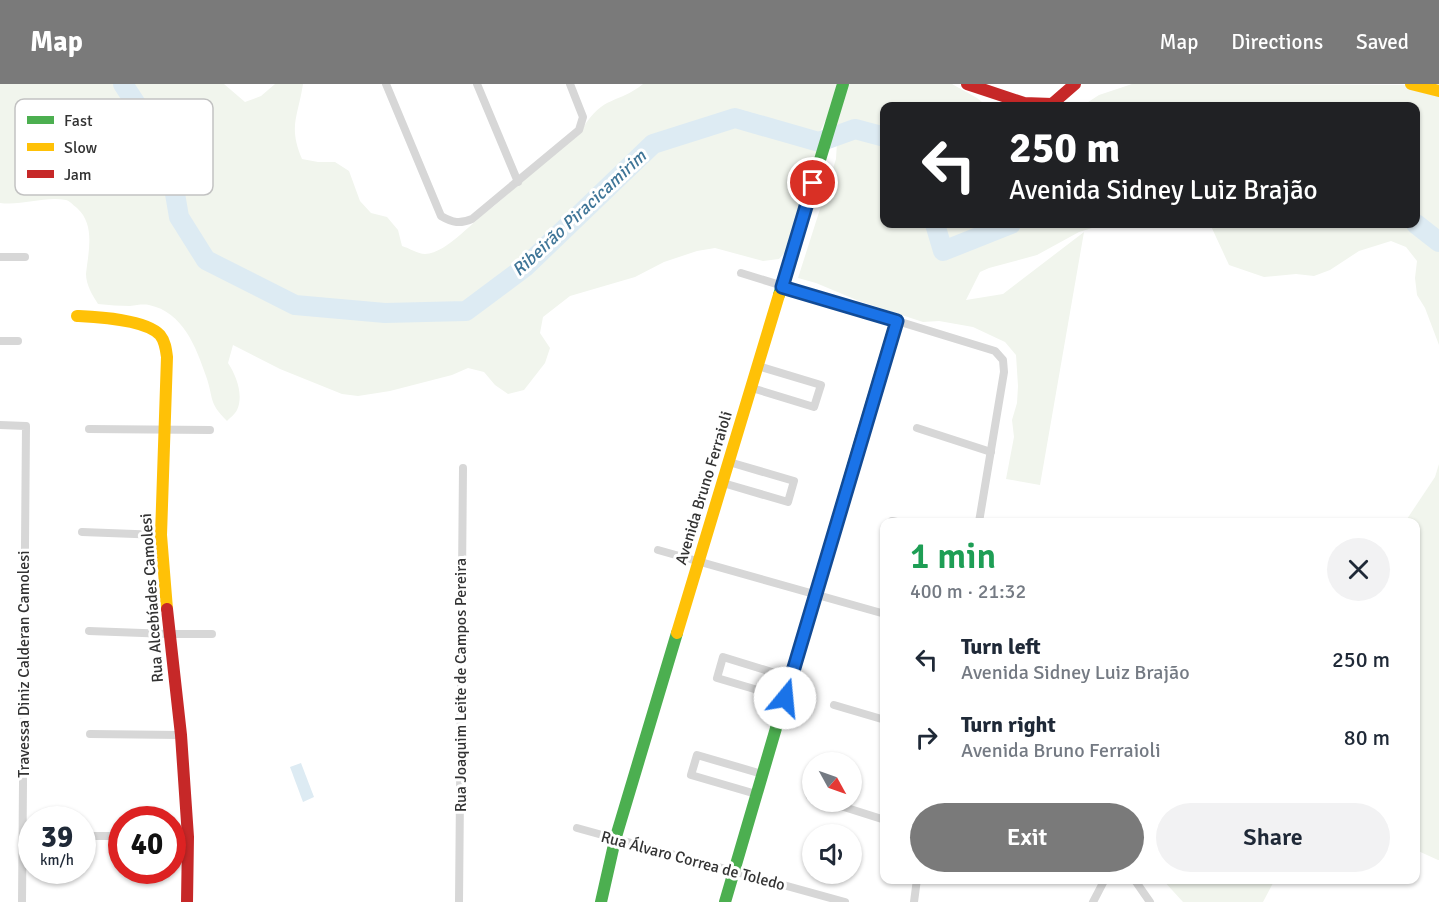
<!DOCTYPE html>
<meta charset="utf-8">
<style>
body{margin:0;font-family:Signika,sans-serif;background:#f2f2f3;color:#1f2937;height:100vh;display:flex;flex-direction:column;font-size:22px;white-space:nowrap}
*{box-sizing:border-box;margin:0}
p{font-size:20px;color:#747a83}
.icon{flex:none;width:33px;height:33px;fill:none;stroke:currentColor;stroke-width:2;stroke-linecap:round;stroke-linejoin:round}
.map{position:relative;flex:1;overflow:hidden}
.sheet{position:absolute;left:880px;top:434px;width:540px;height:366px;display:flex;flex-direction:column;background:#fff;border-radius:12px;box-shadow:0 2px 4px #0004}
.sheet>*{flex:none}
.top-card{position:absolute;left:880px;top:18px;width:540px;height:126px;border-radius:12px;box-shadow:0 2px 4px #0004;background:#202124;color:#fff;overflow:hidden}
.needle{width:39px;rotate:130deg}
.tools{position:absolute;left:802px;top:668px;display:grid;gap:12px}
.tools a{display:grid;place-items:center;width:60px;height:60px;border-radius:50%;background:#fff;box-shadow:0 2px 4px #0004;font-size:30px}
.speed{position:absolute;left:18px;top:722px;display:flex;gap:12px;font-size:30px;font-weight:700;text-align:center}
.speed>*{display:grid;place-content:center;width:78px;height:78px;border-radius:50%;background:#fff;box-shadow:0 2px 4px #0004;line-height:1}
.speed small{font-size:15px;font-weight:400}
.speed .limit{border:9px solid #d22;background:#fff;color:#111}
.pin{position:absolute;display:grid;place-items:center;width:51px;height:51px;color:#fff;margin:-26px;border:3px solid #fff;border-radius:50%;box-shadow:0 2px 6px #0007}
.me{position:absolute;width:66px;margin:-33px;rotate:17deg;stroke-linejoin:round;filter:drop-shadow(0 0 4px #0008)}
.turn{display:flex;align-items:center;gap:21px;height:126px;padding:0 30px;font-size:27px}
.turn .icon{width:78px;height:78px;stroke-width:2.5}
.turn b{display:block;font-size:42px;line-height:51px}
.round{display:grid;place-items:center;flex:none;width:63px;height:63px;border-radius:32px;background:#f2f2f3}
.headline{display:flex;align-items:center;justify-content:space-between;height:102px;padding:0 30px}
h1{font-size:36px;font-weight:600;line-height:45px;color:#1e9e55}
.primary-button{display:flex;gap:12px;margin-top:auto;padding:12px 30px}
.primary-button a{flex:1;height:69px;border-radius:36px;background:#7a7a7a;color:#fff;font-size:24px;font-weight:600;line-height:69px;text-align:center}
.primary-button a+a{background:#f2f2f3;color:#1f2937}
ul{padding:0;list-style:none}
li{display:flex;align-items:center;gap:18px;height:78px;padding:0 30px}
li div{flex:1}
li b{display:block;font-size:22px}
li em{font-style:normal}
header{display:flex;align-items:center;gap:36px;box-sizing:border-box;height:84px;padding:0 30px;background:#7a7a7a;color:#fff}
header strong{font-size:28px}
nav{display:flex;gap:33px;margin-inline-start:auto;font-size:21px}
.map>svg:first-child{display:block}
.green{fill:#f1f5ed}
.water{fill:#ddebf3}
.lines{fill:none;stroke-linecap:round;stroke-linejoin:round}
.river{stroke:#ddebf3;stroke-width:20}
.street{stroke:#d7d7d7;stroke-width:8}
.fast{stroke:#4caf50;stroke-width:12}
.slow{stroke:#ffc107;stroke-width:12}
.jam{stroke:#c62828;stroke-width:12}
.route-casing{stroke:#114b97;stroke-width:15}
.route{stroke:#1a73e8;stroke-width:10}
.labels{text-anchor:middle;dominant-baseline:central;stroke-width:6;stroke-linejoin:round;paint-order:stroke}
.street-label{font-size:16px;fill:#333;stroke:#fff}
.water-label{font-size:18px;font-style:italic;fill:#3f7597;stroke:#fff}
.key{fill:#fff;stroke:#c2c2c2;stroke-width:1.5}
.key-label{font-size:16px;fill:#333}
</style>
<header>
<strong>Map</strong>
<nav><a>Map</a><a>Directions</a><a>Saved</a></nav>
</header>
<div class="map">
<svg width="1439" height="818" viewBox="0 0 1439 818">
<rect width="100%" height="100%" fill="#fff"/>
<g class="green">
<path d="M0,0H224L245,18L261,12L275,0H303C298,33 288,42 302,75L318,78H335L349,87L360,117L371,129L387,133L398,146L402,162C409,164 418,170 425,170C448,169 474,135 494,122L583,44C603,11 618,20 643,0H952L977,14L987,22H885V140H1105L1079,148L1037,171L989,184L980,188L966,216L1003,210L1084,148L1040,401L1006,395L1014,353L1012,336L1017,319L1018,302L1016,271L1005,258L973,243L939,237L923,238L859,217L816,199L798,194L836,75L837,58L840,42L825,37L818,52L820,68L790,163L779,175L763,177L715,164L697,167L664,178L635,193L570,212L543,233L540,249L550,264L545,279L524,306L508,310L495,301L484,288L468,284L452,291L390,307L358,312L342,310L280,285L233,261L228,279C236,291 244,311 237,326C235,330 230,334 227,337C208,318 214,315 206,292C196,263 183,228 149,221C143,220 137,221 130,222C120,222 109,221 98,220C93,212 86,201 86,190C88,169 96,141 77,124C73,121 70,117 66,116C44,112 22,122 0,119Z"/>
<polygon points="1132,0 1439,1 1439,261 1425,224 1417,211 1415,194 1417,177 1406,163 1391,157 1359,167 1330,186 1314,192 1296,190 1264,193 1229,181 1210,140 1416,140 1416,22 1082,22 1099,11"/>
<polygon points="1439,380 1439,776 1438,776 1416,766 1416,438 1405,438 1435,393"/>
<polygon points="1162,795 1281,795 1273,799 1263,818 1183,818"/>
</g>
<polygon class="water" points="301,679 314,713 303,718 290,683"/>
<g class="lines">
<g class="river">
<polyline points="123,0 168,69 179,133 206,176 295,221 385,229 466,227 525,183 653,60 735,34 819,58 855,45 885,53"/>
<polyline points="935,140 943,167 1011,140"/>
<polyline points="1416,140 1439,158"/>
</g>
<g class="street">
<path d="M386,0L441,132C453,139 460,140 472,135L579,46L583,33L570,0"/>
<polyline points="477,0 518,98"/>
<polyline points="0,173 25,173"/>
<polyline points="741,189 995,267 1003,276 1004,288 979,438"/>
<polyline points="0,257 18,257"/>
<polyline points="752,304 814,323 821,301 758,282"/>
<polyline points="0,341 26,342 22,818"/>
<polyline points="917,344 991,368"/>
<polyline points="89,345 210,346"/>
<polyline points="723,399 788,418 794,397 729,378"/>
<polyline points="892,437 897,438"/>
<polyline points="82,448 161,451"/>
<polyline points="658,466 885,530"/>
<polyline points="89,547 169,550 212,550"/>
<polyline points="785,614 717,594 723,573 791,594"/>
<polyline points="834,621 885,636"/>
<polyline points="90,650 181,651"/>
<polyline points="756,710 691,691 697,671 762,690"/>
<polyline points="810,712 813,713"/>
<polyline points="825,717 885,736"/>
<polyline points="577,744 845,818"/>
<polyline points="88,752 122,752"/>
<polyline points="172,753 188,753"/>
<polyline points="1134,795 1150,818"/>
<polyline points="459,818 463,384"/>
<polyline points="914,818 917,795"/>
<polyline points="1093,818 1105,795"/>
</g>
<g class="fast">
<polyline points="779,211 843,0"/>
<polyline points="601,818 615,756 677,549"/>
<polyline points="725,818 862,351"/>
</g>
<g class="slow">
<polyline points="1411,0 1439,7"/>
<path d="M77,232C97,233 145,235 160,251C165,257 166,265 167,273L161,451L167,525"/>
<polyline points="862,351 896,237"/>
<polyline points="677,549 779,211"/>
</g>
<g class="jam">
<polyline points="967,0 1024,19 1052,20 1075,0"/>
<polyline points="167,525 181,651 188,753 187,818"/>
</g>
</g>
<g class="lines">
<defs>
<polyline id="route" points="785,614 897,237 782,203 813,99"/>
</defs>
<use href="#route" class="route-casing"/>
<use href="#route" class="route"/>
</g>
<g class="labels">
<g class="street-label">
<text transform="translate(704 404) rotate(-73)">Avenida Bruno Ferraioli</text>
<text transform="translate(152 514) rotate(-94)">Rua Alcebíades Camolesi</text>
<text transform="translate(24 580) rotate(-90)">Travessa Diniz Calderan Camolesi</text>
<text transform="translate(461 601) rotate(-90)">Rua Joaquim Leite de Campos Pereira</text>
<text transform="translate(693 777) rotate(15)">Rua Álvaro Correa de Toledo</text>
</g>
<g class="water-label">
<text transform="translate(579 129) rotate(-43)">Ribeirão Piracicamirim</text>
</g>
</g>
<rect x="15" y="15" width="198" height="96" rx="9" class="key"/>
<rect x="27" y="32" width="27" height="8" fill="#4caf50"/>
<rect x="27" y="59" width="27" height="8" fill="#ffc107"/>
<rect x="27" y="86" width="27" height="8" fill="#c62828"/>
<g class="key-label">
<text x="64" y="42">Fast</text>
<text x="64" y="69">Slow</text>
<text x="64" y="96">Jam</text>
</g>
</svg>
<div class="tools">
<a><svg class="needle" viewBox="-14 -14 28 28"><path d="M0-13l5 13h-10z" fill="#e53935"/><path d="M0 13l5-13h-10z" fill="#747a83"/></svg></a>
<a><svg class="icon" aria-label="sound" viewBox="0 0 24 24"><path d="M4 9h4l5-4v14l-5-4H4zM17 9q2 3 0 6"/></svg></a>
</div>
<div class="speed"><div>39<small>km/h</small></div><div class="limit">40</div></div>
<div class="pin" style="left:813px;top:99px;background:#d93025"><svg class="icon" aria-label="arrive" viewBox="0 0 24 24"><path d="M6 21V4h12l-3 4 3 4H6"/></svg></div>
<svg class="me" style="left:785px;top:614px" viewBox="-20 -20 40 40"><circle r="19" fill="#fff"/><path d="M0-13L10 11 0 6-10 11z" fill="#1a73e8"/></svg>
<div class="top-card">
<div class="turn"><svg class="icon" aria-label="left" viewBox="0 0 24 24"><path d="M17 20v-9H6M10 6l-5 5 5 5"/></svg><div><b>250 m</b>Avenida Sidney Luiz Brajão</div></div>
</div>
<section class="sheet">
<div class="headline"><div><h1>1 min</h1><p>400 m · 21:32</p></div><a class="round"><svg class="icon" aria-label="close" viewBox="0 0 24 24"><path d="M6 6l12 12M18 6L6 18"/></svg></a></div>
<ul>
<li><svg class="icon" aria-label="left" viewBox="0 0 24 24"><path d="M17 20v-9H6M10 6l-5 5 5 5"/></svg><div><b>Turn left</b><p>Avenida Sidney Luiz Brajão</p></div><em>250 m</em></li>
<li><svg class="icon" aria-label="right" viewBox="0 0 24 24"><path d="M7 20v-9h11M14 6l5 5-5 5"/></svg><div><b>Turn right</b><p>Avenida Bruno Ferraioli</p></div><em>80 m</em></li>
</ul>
<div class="primary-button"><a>Exit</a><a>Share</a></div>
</section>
</div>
